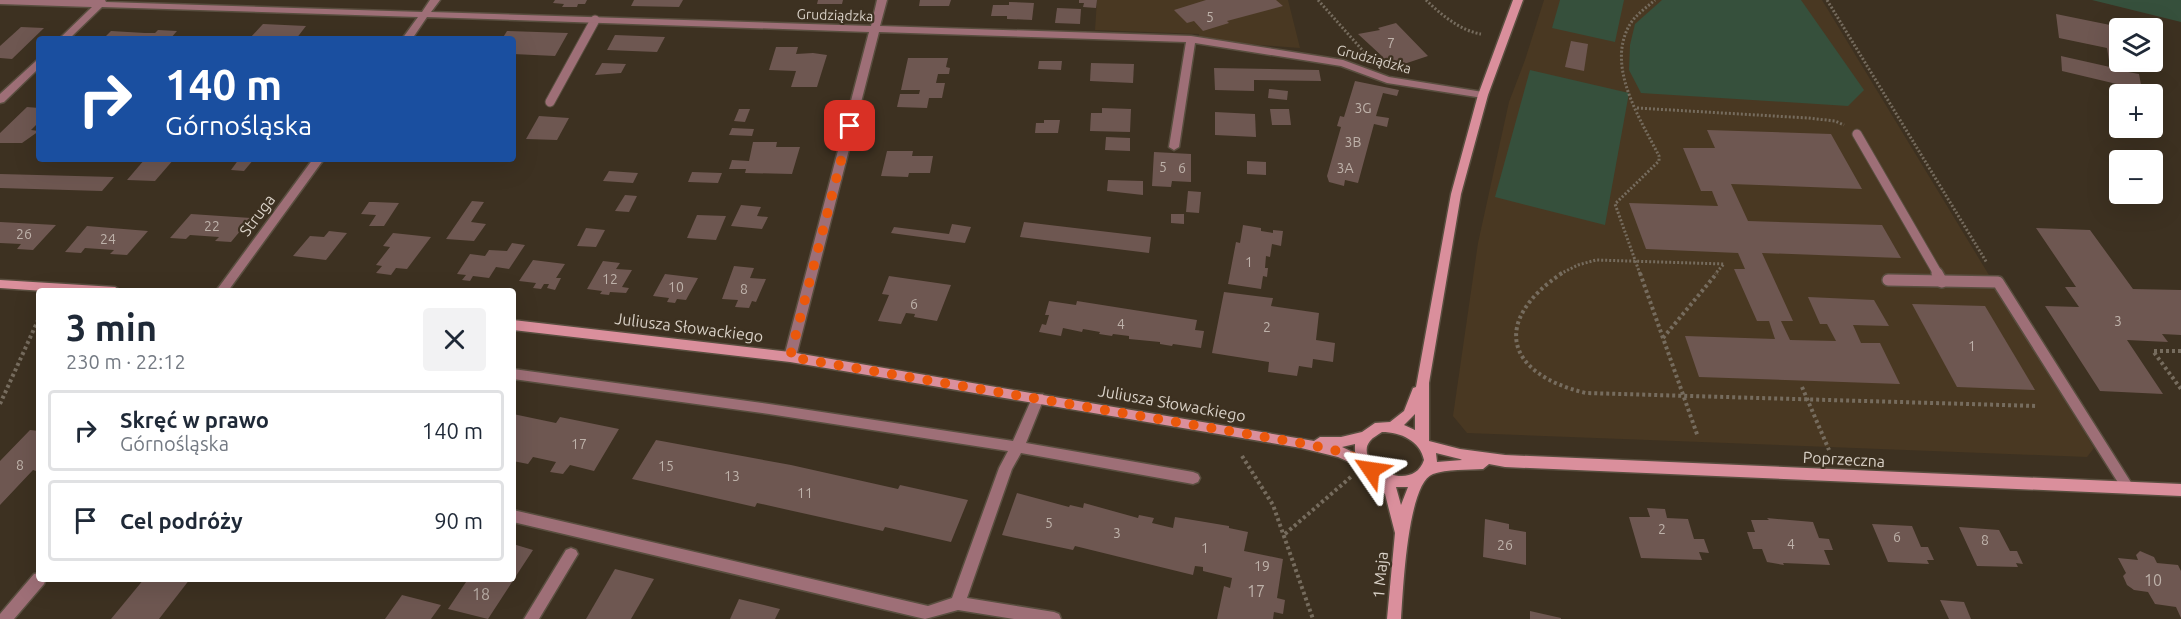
<!DOCTYPE html>
<html lang="pl">
<meta charset="utf-8">
<style>
body{margin:0;font-family:Ubuntu,sans-serif;background:#f2f2f3;color:#1f2937;height:100vh;display:flex;flex-direction:column;font-size:22px;white-space:nowrap}
*{box-sizing:border-box;margin:0}
p{font-size:20px;color:#747a83}
.icon{flex:none;width:33px;height:33px;fill:none;stroke:currentColor;stroke-width:2;stroke-linecap:round;stroke-linejoin:round}
.map{position:relative;flex:1;overflow:hidden}
.details{position:absolute;left:36px;top:288px;width:480px;height:294px;display:flex;flex-direction:column;background:#fff;border-radius:6px;box-shadow:0 6px 24px #0002}
.details>*{flex:none}
.top-card{position:absolute;left:36px;top:36px;width:480px;height:126px;border-radius:6px;box-shadow:0 6px 24px #0002;background:#1a4fa0;color:#fff;overflow:hidden}
.buttons{position:absolute;left:2109px;top:18px;display:grid;gap:12px}
.buttons a{display:grid;place-items:center;width:54px;height:54px;border-radius:6px;background:#fff;box-shadow:0 6px 24px #0002;font-size:30px}
.pin{position:absolute;display:grid;place-items:center;width:51px;height:51px;color:#fff;margin:-26px;border-radius:12px;box-shadow:0 3px 9px #0006}
.me{position:absolute;width:66px;margin:-33px;rotate:302deg;stroke-linejoin:round;filter:drop-shadow(0 0 4px #0008)}
.turn{display:flex;align-items:center;gap:21px;height:126px;padding:0 30px;font-size:27px}
.turn .icon{width:78px;height:78px;stroke-width:2.5}
.turn b{display:block;font-size:42px;line-height:51px}
.round{display:grid;place-items:center;flex:none;width:63px;height:63px;border-radius:6px;background:#f2f2f3}
.head{display:flex;align-items:center;justify-content:space-between;height:102px;padding:0 30px}
h1{font-size:36px;font-weight:700;line-height:45px}
ul{padding:0;list-style:none}
li{display:flex;align-items:center;gap:18px;height:81px;margin:0 12px 9px;padding:0 18px;border:3px solid #e0e1e3;border-radius:6px}
li div{flex:1}
li b{display:block;font-size:22px}
li em{font-style:normal}
.map>svg:first-child{display:block}
.built{fill:#493822}
.green{fill:#36503c}
.building{fill:#6e5751}
.lines{fill:none;stroke-linecap:round;stroke-linejoin:round}
.lane-far1-casing{stroke:#594e3f;stroke-width:11}
.lane-casing{stroke:#594e3f;stroke-width:14}
.street-casing{stroke:#594e3f;stroke-width:3}
.secondary-casing{stroke:#594e3f;stroke-width:3}
.path-far1{stroke:#766c5e;stroke-width:3;stroke-dasharray:2 2;stroke-linecap:butt}
.path{stroke:#766c5e;stroke-width:4;stroke-dasharray:3 3;stroke-linecap:butt}
.lane-far1{stroke:#9e6f77;stroke-width:9}
.lane{stroke:#9e6f77;stroke-width:11}
.street{fill:#9e6f77;fill-rule:evenodd}
.secondary{fill:#da8f9c;fill-rule:evenodd}
.route{stroke:#ea580c;stroke-width:10;stroke-dasharray:0 18}
.labels{text-anchor:middle;dominant-baseline:central;stroke-width:4.5;stroke-linejoin:round;paint-order:stroke}
.far-street-label{font-size:14px;fill:#d9d1c7;stroke:#3d3121}
.number-label{font-size:14px;fill:#beb2aa}
.street-label{font-size:16px;fill:#d9d1c7;stroke:#3d3121}
.near-number-label{font-size:16px;fill:#beb2aa}
</style>
<div class="map">
<svg width="2181" height="619" viewBox="0 0 2181 619">
<rect width="100%" height="100%" fill="#3d3121"/>
<g class="built">
<polygon points="1097,0 1288,0 1300,48 1247,44 1199,37 1199,34 1095,30"/>
<polygon points="1544,0 1822,0 2094,448 2087,457 1467,433 1453,416 1478,243 1509,102 1525,60"/>
</g>
<g class="green">
<polygon points="1560,0 1624,0 1615,42 1552,28"/>
<polygon points="1662,0 1801,0 1864,90 1848,106 1641,93 1629,70 1630,45 1635,24"/>
<polygon points="2092,0 2181,0 2181,22"/>
<polygon points="1530,70 1629,93 1605,225 1495,197"/>
</g>
<g class="building">
<polygon points="555,0 587,0 585,4 578,4 577,7 562,7 564,4 553,3"/>
<polygon points="634,0 683,0 679,7 631,6"/>
<polygon points="818,0 843,0 842,4 817,4"/>
<polygon points="920,0 951,0 949,6 919,6"/>
<polygon points="1079,0 1097,0 1096,8 1083,7 1084,3 1079,3"/>
<polygon points="1206,0 1276,0 1283,6 1227,21 1229,23 1203,31 1194,21 1187,23 1174,10"/>
<polygon points="1009,2 1034,3 1032,20 1007,19 1007,16 991,16 993,5 1009,5"/>
<polygon points="1057,8 1081,9 1080,24 1055,23"/>
<polygon points="2056,14 2120,27 2120,62 2127,62 2128,72 2139,74 2142,90 2062,71 2061,56 2110,67 2107,48 2059,38"/>
<polygon points="1396,23 1428,56 1389,69 1378,58 1383,57 1358,34 1380,30 1378,28"/>
<polygon points="263,24 306,26 296,39 249,39"/>
<polygon points="21,27 44,28 12,59 0,58 0,46"/>
<polygon points="158,30 177,31 170,39 103,39 111,31 145,33 155,33"/>
<polygon points="507,31 568,33 555,56 513,54 513,39 502,39"/>
<polygon points="615,35 665,37 657,52 607,50"/>
<polygon points="1571,41 1588,44 1584,71 1565,67"/>
<polygon points="776,47 798,47 796,54 813,53 827,55 817,87 791,87 796,71 769,70"/>
<polygon points="908,58 948,58 946,67 950,68 949,74 938,74 936,83 945,83 942,98 929,98 927,108 897,107 900,94 919,94 920,90 901,90"/>
<polygon points="1039,61 1062,61 1061,70 1038,69"/>
<polygon points="602,63 626,64 621,73 595,75"/>
<polygon points="1091,63 1134,64 1133,83 1090,81"/>
<polygon points="1214,68 1319,70 1321,81 1254,80 1254,91 1215,90"/>
<polygon points="1355,81 1399,90 1397,96 1383,93 1376,116 1389,118 1387,127 1374,124 1358,183 1345,180 1344,186 1329,182 1327,176 1341,127 1337,126 1340,116 1344,117"/>
<polygon points="1269,89 1288,91 1287,100 1268,98"/>
<polygon points="27,107 39,108 39,122 31,130 39,131 22,143 0,143 0,133"/>
<polygon points="1102,108 1131,109 1130,132 1090,131 1091,113 1102,113"/>
<polygon points="739,109 750,109 745,122 734,121"/>
<polygon points="1270,109 1289,109 1291,125 1272,125"/>
<polygon points="1215,112 1255,114 1256,137 1215,135"/>
<polygon points="539,116 569,118 557,140 526,139"/>
<polygon points="1044,120 1060,120 1058,133 1035,133 1036,123 1044,123"/>
<polygon points="732,128 754,129 752,136 729,135"/>
<polygon points="1707,130 1831,134 1862,189 1731,184 1748,221 1882,225 1901,258 1762,253 1793,321 1781,321 1790,340 1836,341 1827,324 1820,324 1808,297 1874,300 1889,326 1853,325 1861,343 1880,343 1900,384 1699,377 1685,336 1775,339 1769,321 1757,321 1734,269 1745,269 1738,253 1646,249 1629,203 1718,206 1712,191 1701,191 1683,148 1715,148"/>
<polygon points="1106,137 1130,138 1130,151 1105,150"/>
<polygon points="753,142 777,142 776,147 800,147 792,174 745,173 746,169 729,169 732,160 749,161"/>
<polygon points="887,151 913,151 912,156 933,156 930,173 909,173 908,177 881,176"/>
<polygon points="1154,152 1191,154 1191,182 1172,181 1171,187 1152,186"/>
<polygon points="145,159 174,159 155,181 127,180"/>
<polygon points="239,159 254,159 244,171 231,170"/>
<polygon points="1247,161 1266,162 1266,175 1247,174"/>
<polygon points="609,171 638,173 633,183 603,181"/>
<polygon points="692,172 722,173 718,183 688,182"/>
<polygon points="0,174 114,177 102,191 0,188"/>
<polygon points="1108,180 1143,181 1143,195 1107,191"/>
<polygon points="1188,191 1201,192 1199,213 1186,212"/>
<polygon points="625,195 637,196 629,212 615,211"/>
<polygon points="472,201 484,202 471,222 486,224 474,241 446,239"/>
<polygon points="369,202 374,202 399,203 384,226 369,226 376,215 361,214"/>
<polygon points="741,205 761,207 757,216 768,217 762,229 731,226"/>
<polygon points="191,214 251,218 231,242 215,241 219,237 190,235 186,239 170,238"/>
<polygon points="1171,214 1184,214 1184,224 1171,223"/>
<polygon points="697,215 726,216 716,240 687,238"/>
<polygon points="0,222 56,225 33,250 17,249 21,244 0,243"/>
<polygon points="1024,222 1151,237 1149,253 1020,237"/>
<polygon points="952,224 971,227 965,243 891,233 894,227 949,234"/>
<polygon points="1243,225 1261,228 1261,231 1273,233 1273,230 1283,231 1281,246 1272,244 1270,257 1266,256 1265,268 1268,268 1267,277 1263,276 1261,289 1228,284 1236,242 1240,243"/>
<polygon points="87,226 148,231 127,255 110,254 114,250 85,248 81,253 65,252"/>
<polygon points="586,228 605,230 596,247 577,246"/>
<polygon points="2036,228 2090,230 2133,289 2181,290 2181,335 2162,334 2168,342 2127,340 2163,394 2100,391 2045,306 2079,307 2065,287 2076,287"/>
<polygon points="329,231 347,233 326,260 293,256 310,236 324,237"/>
<polygon points="393,233 431,237 407,269 396,268 391,275 376,273 382,266 376,265 390,247 383,246"/>
<polygon points="512,243 525,245 509,269 496,267 489,278 473,276 470,281 462,280 466,275 457,274 470,254 485,256 489,250 507,251"/>
<polygon points="533,260 565,264 556,278 561,278 555,290 547,288 549,284 544,284 541,289 533,288 536,283 519,281"/>
<polygon points="603,261 620,263 616,269 632,270 622,287 629,288 626,293 610,292 609,295 600,294 602,291 587,289"/>
<polygon points="734,266 754,268 750,278 766,279 756,302 752,301 749,308 735,307 738,300 722,299"/>
<polygon points="665,274 698,278 686,300 677,299 675,303 667,302 669,298 653,296"/>
<polygon points="889,276 951,285 937,321 914,317 915,314 906,313 901,324 878,321 889,295 882,294"/>
<polygon points="1224,292 1273,298 1271,306 1319,313 1316,340 1335,343 1333,362 1313,359 1312,368 1299,366 1297,376 1268,372 1269,362 1212,353"/>
<polygon points="1049,301 1076,305 1077,301 1197,320 1195,330 1204,331 1201,348 1173,344 1172,346 1160,344 1160,342 1129,339 1129,336 1113,334 1112,336 1099,334 1100,332 1083,329 1082,332 1063,328 1061,336 1039,332 1042,324 1046,325 1049,315 1045,315"/>
<polygon points="1912,304 1985,306 2035,390 1957,387"/>
<polygon points="513,414 556,423 560,417 619,429 594,471 570,465 563,474 550,472 556,462 533,457 528,464 513,461"/>
<polygon points="30,430 39,431 39,468 36,471 33,470 0,505 0,461"/>
<polygon points="656,440 791,465 898,489 900,485 968,500 951,542 885,527 883,531 757,503 755,507 632,479"/>
<polygon points="1017,493 1069,507 1070,505 1083,508 1084,503 1138,518 1139,515 1154,518 1152,523 1173,528 1175,517 1229,526 1229,528 1248,532 1244,551 1283,559 1277,598 1285,600 1283,614 1274,612 1273,619 1217,619 1224,586 1230,588 1232,578 1203,571 1203,567 1195,566 1193,575 1075,546 1073,550 1002,535"/>
<polygon points="1647,508 1665,509 1667,518 1688,519 1694,539 1704,539 1709,553 1699,552 1702,560 1641,558 1629,517 1650,517"/>
<polygon points="1767,518 1813,522 1819,538 1829,539 1833,550 1824,550 1830,565 1783,563 1784,565 1767,562 1762,549 1753,549 1747,532 1755,532 1751,520 1769,520"/>
<polygon points="1485,519 1509,524 1509,529 1526,532 1526,565 1483,557"/>
<polygon points="1872,524 1912,526 1921,547 1928,547 1934,560 1927,560 1929,564 1888,562"/>
<polygon points="1959,527 1999,530 2010,551 2017,551 2023,564 2016,563 2018,567 1977,566"/>
<polygon points="513,544 533,550 488,619 448,609 468,579 513,579"/>
<polygon points="2140,551 2154,557 2157,563 2178,565 2181,571 2181,618 2176,607 2155,604 2148,592 2134,590 2127,585 2123,576 2126,573 2118,558 2138,560 2136,555"/>
<polygon points="615,569 654,579 631,619 586,619"/>
<polygon points="144,579 190,579 159,619 111,619"/>
<polygon points="402,595 441,605 431,619 385,619"/>
<polygon points="739,599 780,609 775,619 730,619"/>
<polygon points="1940,600 1964,602 1971,619 1949,619"/>
<polygon points="1530,611 1561,618 1561,619 1530,619"/>
</g>
<g class="lines">
<defs>
<g id="lane-far1">
<polyline points="550,102 595,20"/>
<polyline points="1857,134 1938,274"/>
</g>
<g id="lane">
<polyline points="1937,273 1942,282"/>
<polyline points="1888,280 1998,282 2128,488"/>
</g>
<g id="street">
<polygon points="0,0 105,0 106,2 422,12 430,0 440,0 431,12 871,26 877,0 887,0 880,26 1191,36 1343,60 1389,77 1483,92 1488,95 1483,98 1387,83 1341,66 1195,43 1179,147 1174,150 1169,147 1186,42 879,32 796,357 794,360 786,360 784,357 869,32 427,17 412,39 402,39 418,17 102,7 69,39 59,39 92,7 0,4"/>
<polygon points="39,60 39,68 4,102 0,103 0,94 36,61"/>
<polygon points="313,159 324,159 228,291 216,291"/>
<polygon points="513,369 769,404 1013,441 1032,398 1033,394 1043,394 1044,398 1026,443 1193,472 1198,474 1200,478 1198,482 1193,484 1021,453 1012,469 967,598 1054,612 1059,614 1061,619 1014,619 958,610 925,619 513,522 513,510 928,606 952,598 999,468 1008,451 769,414 513,379"/>
<polygon points="571,548 576,550 578,554 539,619 524,619 566,550"/>
<polygon points="39,573 39,579 46,579 44,584 14,619 0,619 0,614 34,574"/>
</g>
<g id="secondary">
<path d="M1513,0H1523L1488,95L1461,194L1429,383V441L1460,449L1505,455L2181,484V496L1505,467L1489,464L1483,469C1469,470 1446,469 1433,474C1407,483 1403,594 1401,619H1387L1395,533L1385,494L1362,468L1338,457L1301,448L790,362L513,330V320L790,352L1314,441L1320,437H1341L1362,432L1375,423L1390,422L1404,411L1413,388L1416,387L1451,194L1478,95ZM1415,414V430L1404,425ZM1382,432C1401,432 1420,441 1424,460C1412,496 1352,463 1370,441C1373,437 1378,435 1382,432ZM1355,444V453L1342,447ZM1436,453L1460,459L1462,460L1437,462ZM1396,487H1408L1401,505Z"/>
<polygon points="0,280 115,287 121,291 44,291 0,288"/>
</g>
</defs>
<use href="#lane-far1" class="lane-far1-casing"/>
<use href="#lane" class="lane-casing"/>
<use href="#street" class="street-casing"/>
<use href="#secondary" class="secondary-casing"/>
<g class="path-far1">
<polyline points="1318,0 1365,53"/>
<path d="M1426,0C1440,14 1461,31 1481,34"/>
<polyline points="1827,0 1987,263"/>
<polyline points="1637,108 1808,118 1835,121 1844,125"/>
<polyline points="1560,274 1578,265 1596,260 1724,264 1715,274"/>
<path d="M1640,274L1615,204L1659,161V156C1641,120 1606,68 1629,26C1635,15 1646,8 1655,0"/>
</g>
<g class="path">
<path d="M1562,273C1491,321 1505,374 1586,393L2038,406"/>
<polyline points="1640,273 1698,437"/>
<polyline points="1663,338 1717,273"/>
<polyline points="2181,351 2153,351 2181,389"/>
<polyline points="1802,387 1829,450"/>
<polyline points="0,404 39,318"/>
<polyline points="1242,456 1273,505 1313,619"/>
<polyline points="1285,534 1352,476"/>
</g>
<use href="#lane-far1" class="lane-far1"/>
<use href="#lane" class="lane"/>
<use href="#street" class="street"/>
<use href="#secondary" class="secondary"/>
</g>
<g class="lines">
<path class="route" d="M850,126L790,357L1300,443C1324,448 1354,451 1371,470"/>
</g>
<g class="labels">
<g class="far-street-label">
<text transform="translate(835 15) rotate(2)">Grudziądzka</text>
<text transform="translate(1374 59) rotate(15)">Grudziądzka</text>
</g>
<g class="number-label">
<text x="1210" y="17">5</text>
<text x="1391" y="43">7</text>
<text x="1363" y="108">3G</text>
<text x="1353" y="142">3B</text>
<text x="1163" y="167">5</text>
<text x="1182" y="168">6</text>
<text x="1345" y="168">3A</text>
<text x="212" y="226">22</text>
<text x="24" y="234">26</text>
<text x="108" y="239">24</text>
<text x="1249" y="262">1</text>
<text x="610" y="279">12</text>
<text x="676" y="287">10</text>
<text x="744" y="289">8</text>
<text x="914" y="304">6</text>
<text x="2118" y="321">3</text>
<text x="1121" y="324">4</text>
<text x="1267" y="327">2</text>
<text x="1972" y="346">1</text>
<text x="579" y="444">17</text>
<text x="20" y="465">8</text>
<text x="666" y="466">15</text>
<text x="732" y="476">13</text>
<text x="805" y="493">11</text>
<text x="1049" y="523">5</text>
<text x="1662" y="529">2</text>
<text x="1117" y="533">3</text>
<text x="1897" y="537">6</text>
<text x="1985" y="540">8</text>
<text x="1791" y="544">4</text>
<text x="1505" y="545">26</text>
<text x="1205" y="548">1</text>
<text x="1262" y="566">19</text>
</g>
<g class="street-label">
<text transform="translate(257 215) rotate(-53)">Struga</text>
<text transform="translate(689 327) rotate(7)">Juliusza Słowackiego</text>
<text transform="translate(1172 403) rotate(10)">Juliusza Słowackiego</text>
<text transform="translate(1844 459) rotate(3)">Poprzeczna</text>
<text transform="translate(1380 575) rotate(-85)">1 Maja</text>
</g>
<g class="near-number-label">
<text x="2153" y="580">10</text>
<text x="1256" y="591">17</text>
<text x="481" y="594">18</text>
</g>
</g>
</svg>
<div class="buttons">
<a><svg class="icon" aria-label="layers" viewBox="0 0 24 24"><path d="M12 4l9 5-9 5-9-5zM3 14l9 5 9-5"/></svg></a>
<a>+</a>
<a>−</a>
</div>
<div class="pin" style="left:850px;top:126px;background:#d93025"><svg class="icon" aria-label="arrive" viewBox="0 0 24 24"><path d="M6 21V4h12l-3 4 3 4H6"/></svg></div>
<svg class="me" style="left:1371px;top:470px" viewBox="-20 -20 40 40"><path d="M0-17L14 15 0 8-14 15z" fill="#ea580c" stroke="#fff" stroke-width="4"/></svg>
<div class="top-card">
<div class="turn"><svg class="icon" aria-label="right" viewBox="0 0 24 24"><path d="M7 20v-9h11M14 6l5 5-5 5"/></svg><div><b>140 m</b>Górnośląska</div></div>
</div>
<section class="details">
<div class="head"><div><h1>3 min</h1><p>230 m · 22:12</p></div><a class="round"><svg class="icon" aria-label="close" viewBox="0 0 24 24"><path d="M6 6l12 12M18 6L6 18"/></svg></a></div>
<ul>
<li><svg class="icon" aria-label="right" viewBox="0 0 24 24"><path d="M7 20v-9h11M14 6l5 5-5 5"/></svg><div><b>Skręć w prawo</b><p>Górnośląska</p></div><em>140 m</em></li>
<li><svg class="icon" aria-label="arrive" viewBox="0 0 24 24"><path d="M6 21V4h12l-3 4 3 4H6"/></svg><div><b>Cel podróży</b></div><em>90 m</em></li>
</ul>
</section>
</div>
